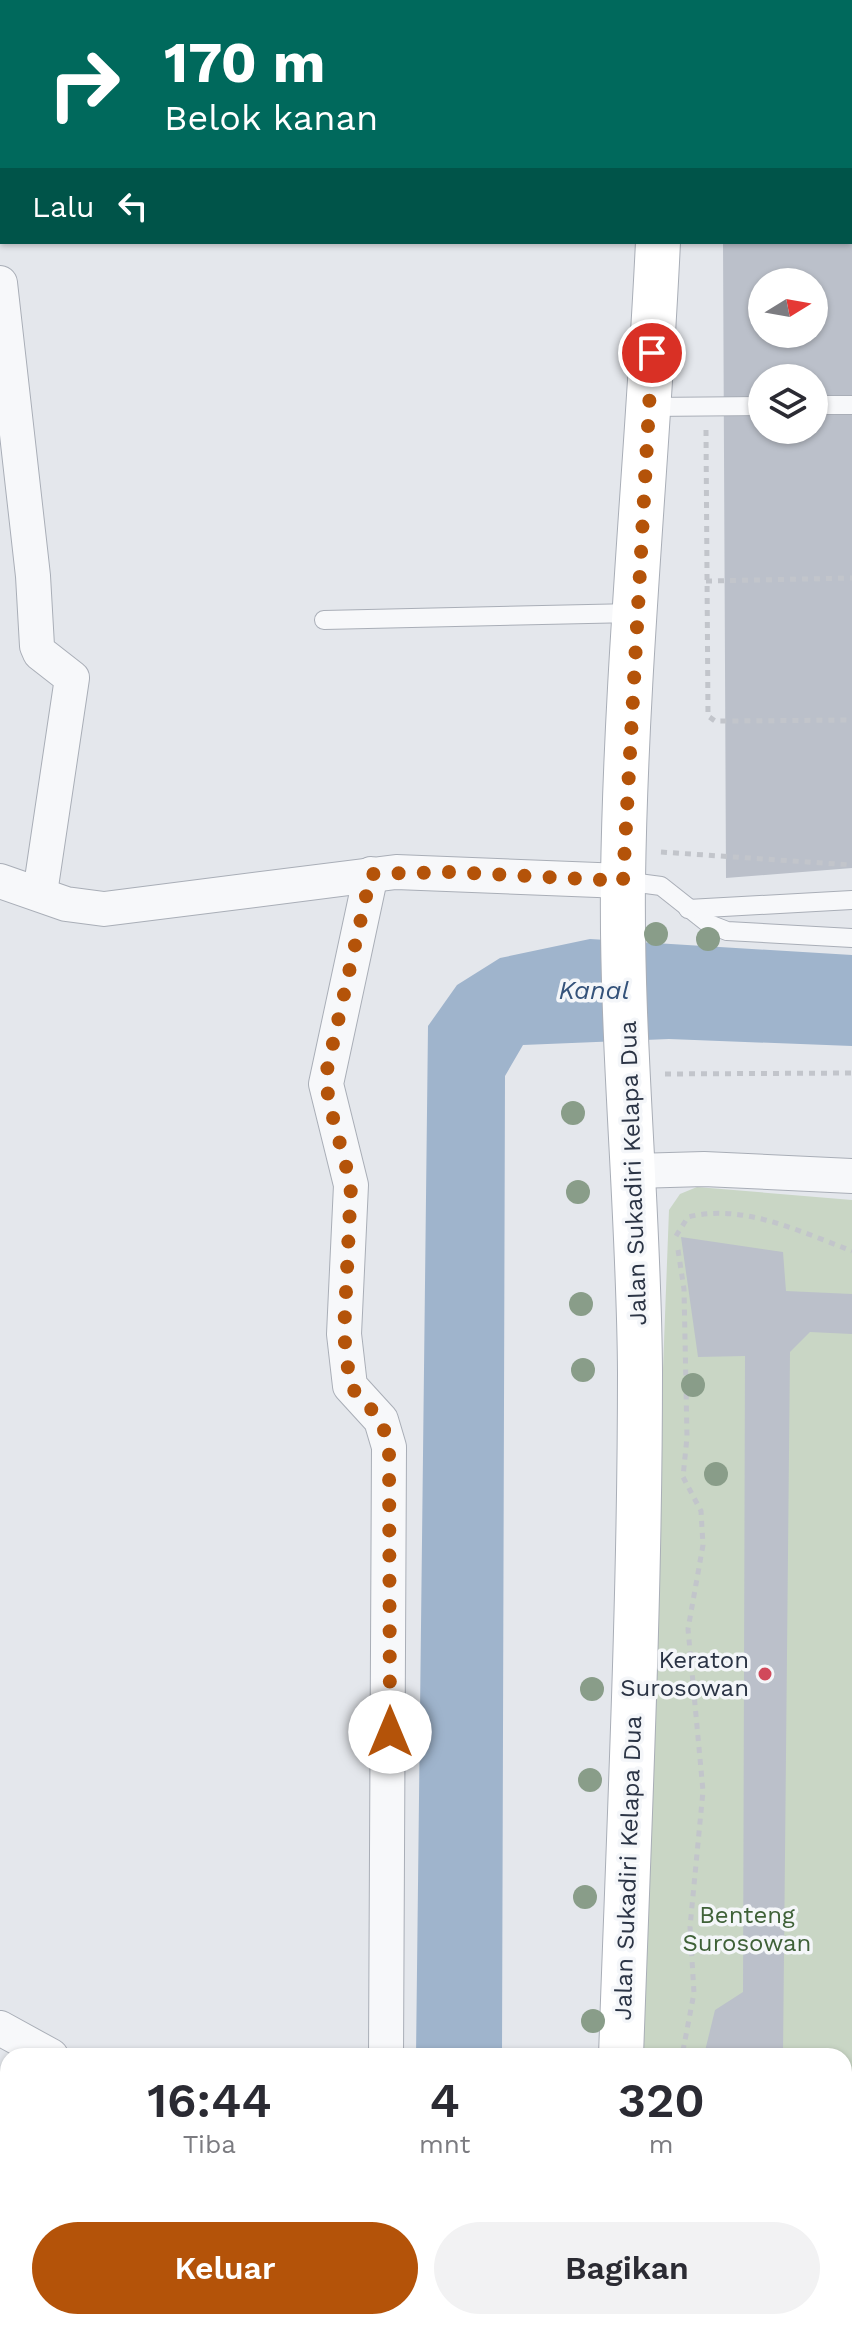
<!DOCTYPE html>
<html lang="id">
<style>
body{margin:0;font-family:"Work Sans",sans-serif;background:#f2f2f3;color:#2b2b33;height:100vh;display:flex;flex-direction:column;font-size:30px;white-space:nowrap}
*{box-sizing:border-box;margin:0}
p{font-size:26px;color:#7c7c81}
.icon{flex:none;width:44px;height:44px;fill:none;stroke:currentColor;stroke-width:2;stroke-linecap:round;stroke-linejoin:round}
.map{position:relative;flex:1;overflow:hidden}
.side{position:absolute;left:0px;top:2048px;width:852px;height:282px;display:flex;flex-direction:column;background:#fff;border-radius:24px 24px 0 0;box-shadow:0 2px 6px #0004}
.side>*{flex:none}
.top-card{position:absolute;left:0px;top:0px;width:852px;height:244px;box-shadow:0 2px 6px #0004;background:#00695c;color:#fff;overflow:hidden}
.needle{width:52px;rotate:79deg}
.buttons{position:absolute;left:748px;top:268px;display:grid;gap:16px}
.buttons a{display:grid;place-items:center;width:80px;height:80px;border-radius:50%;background:#fff;box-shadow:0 2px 6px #0004;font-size:40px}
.pin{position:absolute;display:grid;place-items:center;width:68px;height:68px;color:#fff;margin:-34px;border:4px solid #fff;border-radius:50%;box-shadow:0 2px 8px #0007}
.me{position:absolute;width:88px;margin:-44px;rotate:0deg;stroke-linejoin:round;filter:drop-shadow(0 0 6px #0008)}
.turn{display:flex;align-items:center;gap:28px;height:168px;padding:0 32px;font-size:36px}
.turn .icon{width:104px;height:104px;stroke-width:2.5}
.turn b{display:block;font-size:56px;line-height:68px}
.then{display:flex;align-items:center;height:76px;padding:0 32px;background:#0003;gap:16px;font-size:30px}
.eta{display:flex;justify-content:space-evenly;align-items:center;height:136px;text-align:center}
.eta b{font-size:48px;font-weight:600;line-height:56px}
.cta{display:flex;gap:16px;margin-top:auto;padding:16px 32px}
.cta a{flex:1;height:92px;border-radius:48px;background:#b45309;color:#fff;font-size:32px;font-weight:600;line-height:92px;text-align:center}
.cta a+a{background:#f2f2f3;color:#2b2b33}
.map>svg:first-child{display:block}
.park{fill:#c9d6c5}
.water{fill:#9fb4cc}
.building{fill:#bbc0ca;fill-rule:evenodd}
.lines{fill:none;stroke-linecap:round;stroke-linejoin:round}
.lane-casing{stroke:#a9aeb7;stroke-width:20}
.street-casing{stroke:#a9aeb7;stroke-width:36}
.secondary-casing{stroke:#a9aeb7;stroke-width:46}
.path{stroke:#c2c5cb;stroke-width:5;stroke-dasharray:6 6;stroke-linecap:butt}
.lane{stroke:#f7f8fa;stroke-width:18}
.street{stroke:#f7f8fa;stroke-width:34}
.secondary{stroke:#fff;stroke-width:44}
.tree{fill:#899d89}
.route{stroke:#b45309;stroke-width:14;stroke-dasharray:0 25.2}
.poi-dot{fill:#d1495b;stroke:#f4f6f9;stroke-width:3}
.labels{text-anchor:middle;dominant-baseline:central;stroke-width:7;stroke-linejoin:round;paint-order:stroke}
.street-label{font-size:24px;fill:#2b3445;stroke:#f4f6f9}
.poi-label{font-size:24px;fill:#2b3445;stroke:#f4f6f9;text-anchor:end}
.park-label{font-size:24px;fill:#3f6138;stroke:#f4f6f9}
.water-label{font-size:26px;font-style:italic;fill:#34527a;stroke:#f4f6f9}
</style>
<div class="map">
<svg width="852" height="2329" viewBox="0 0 852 2329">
<rect width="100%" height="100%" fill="#e4e7ec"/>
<polygon class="park" points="697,1187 852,1200 852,2329 627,2329 627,2322 844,2322 844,2056 637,2056 669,1210 680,1194"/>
<polygon class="water" points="590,939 852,955 852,1046 669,1039 523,1045 505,1076 502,2056 416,2056 428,1026 457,985 500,958"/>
<g class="building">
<path d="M723,242H852V868L726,878ZM762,282H814V334H762ZM762,378H814V430H762Z"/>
<polygon points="681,1237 783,1252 786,1291 852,1294 852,1334 810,1332 790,1352 783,2056 707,2056 705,2051 715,2010 743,1992 745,1356 698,1357"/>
<rect x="745" y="2322" width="35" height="7"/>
</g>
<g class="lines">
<defs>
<g id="lane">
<polyline points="814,405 852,405"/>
<polyline points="649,407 762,406"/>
<polyline points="324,620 634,613"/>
<polyline points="623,881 661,886 709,924 727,931 852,938"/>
<polyline points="688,909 852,900"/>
</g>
<g id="street">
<polyline points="0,283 33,576 37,646 40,653 72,678 40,893"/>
<polyline points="371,874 326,1084 351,1185 344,1334 350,1386 381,1420 389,1447 386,2056"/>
<polyline points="0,881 66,904 104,909 396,872 623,881"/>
<polyline points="635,1171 704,1169 852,1176"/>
<polyline points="0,2028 51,2056"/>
</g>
<g id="secondary">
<polyline points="649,0 650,2"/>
<path d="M621,2056C629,1828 640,1600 640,1372C639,1208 621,1044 623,880C626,667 648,454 658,242"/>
<polyline points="611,2329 611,2322"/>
</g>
</defs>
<use href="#lane" class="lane-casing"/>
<use href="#street" class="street-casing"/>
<use href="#secondary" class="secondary-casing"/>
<g class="path">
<polyline points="706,430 708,716 715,721 728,721 852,720"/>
<polyline points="706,581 852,578"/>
<polyline points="661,852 852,865"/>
<polyline points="665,1074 852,1073"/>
<path d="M676,1236L688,1217C743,1203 801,1232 852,1251"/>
<polyline points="678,1250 684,1289 687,1437 683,1477 701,1511 703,1545 688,1629 703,1791 690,1927 694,1993 682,2056"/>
<polyline points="657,2329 657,2322"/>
</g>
<use href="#lane" class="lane"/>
<use href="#street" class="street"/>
<use href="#secondary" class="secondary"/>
</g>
<g class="tree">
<circle cx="656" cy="934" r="12"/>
<circle cx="708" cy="939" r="12"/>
<circle cx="573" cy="1113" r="12"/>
<circle cx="578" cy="1192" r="12"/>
<circle cx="581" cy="1304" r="12"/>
<circle cx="583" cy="1370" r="12"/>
<circle cx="693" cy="1385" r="12"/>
<circle cx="716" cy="1474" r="12"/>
<circle cx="592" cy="1689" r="12"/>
<circle cx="590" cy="1780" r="12"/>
<circle cx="585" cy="1897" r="12"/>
<circle cx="593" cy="2021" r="12"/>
</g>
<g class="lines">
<polyline class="route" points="390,1732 389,1447 381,1420 350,1386 344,1334 351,1185 328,1099 327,1070 371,874 451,872 623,881 652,353"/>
</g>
<circle class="poi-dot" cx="765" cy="1674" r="8"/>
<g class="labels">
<g class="street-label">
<text transform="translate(633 1173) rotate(-92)">Jalan Sukadiri Kelapa Dua</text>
<text transform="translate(628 1868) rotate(-88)">Jalan Sukadiri Kelapa Dua</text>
</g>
<g class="poi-label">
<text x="749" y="1660">Keraton<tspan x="749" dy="28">Surosowan</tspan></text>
</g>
<g class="park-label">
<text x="747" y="1915">Benteng<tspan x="747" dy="28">Surosowan</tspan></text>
</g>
<g class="water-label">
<text x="594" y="990">Kanal</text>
</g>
</g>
</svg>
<div class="buttons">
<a><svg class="needle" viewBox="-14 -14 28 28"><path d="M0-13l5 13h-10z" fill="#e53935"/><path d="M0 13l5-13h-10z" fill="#7c7c81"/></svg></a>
<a><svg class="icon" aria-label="layers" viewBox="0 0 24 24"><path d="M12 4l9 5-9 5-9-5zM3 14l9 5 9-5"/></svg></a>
</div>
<div class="pin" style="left:652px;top:353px;background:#d93025"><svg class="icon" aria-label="arrive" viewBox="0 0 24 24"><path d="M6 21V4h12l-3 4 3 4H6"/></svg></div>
<svg class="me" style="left:390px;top:1732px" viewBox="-20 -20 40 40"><circle r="19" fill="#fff"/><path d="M0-13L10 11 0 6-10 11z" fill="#b45309"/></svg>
<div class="top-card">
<div class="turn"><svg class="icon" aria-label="right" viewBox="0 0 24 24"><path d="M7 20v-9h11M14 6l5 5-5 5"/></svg><div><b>170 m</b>Belok kanan</div></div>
<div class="then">Lalu<svg class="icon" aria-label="left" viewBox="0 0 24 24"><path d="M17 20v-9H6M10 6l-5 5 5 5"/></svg></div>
</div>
<section class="side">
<div class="eta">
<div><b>16:44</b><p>Tiba</p></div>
<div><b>4</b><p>mnt</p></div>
<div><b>320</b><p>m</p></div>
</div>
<div class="cta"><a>Keluar</a><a>Bagikan</a></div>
</section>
</div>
